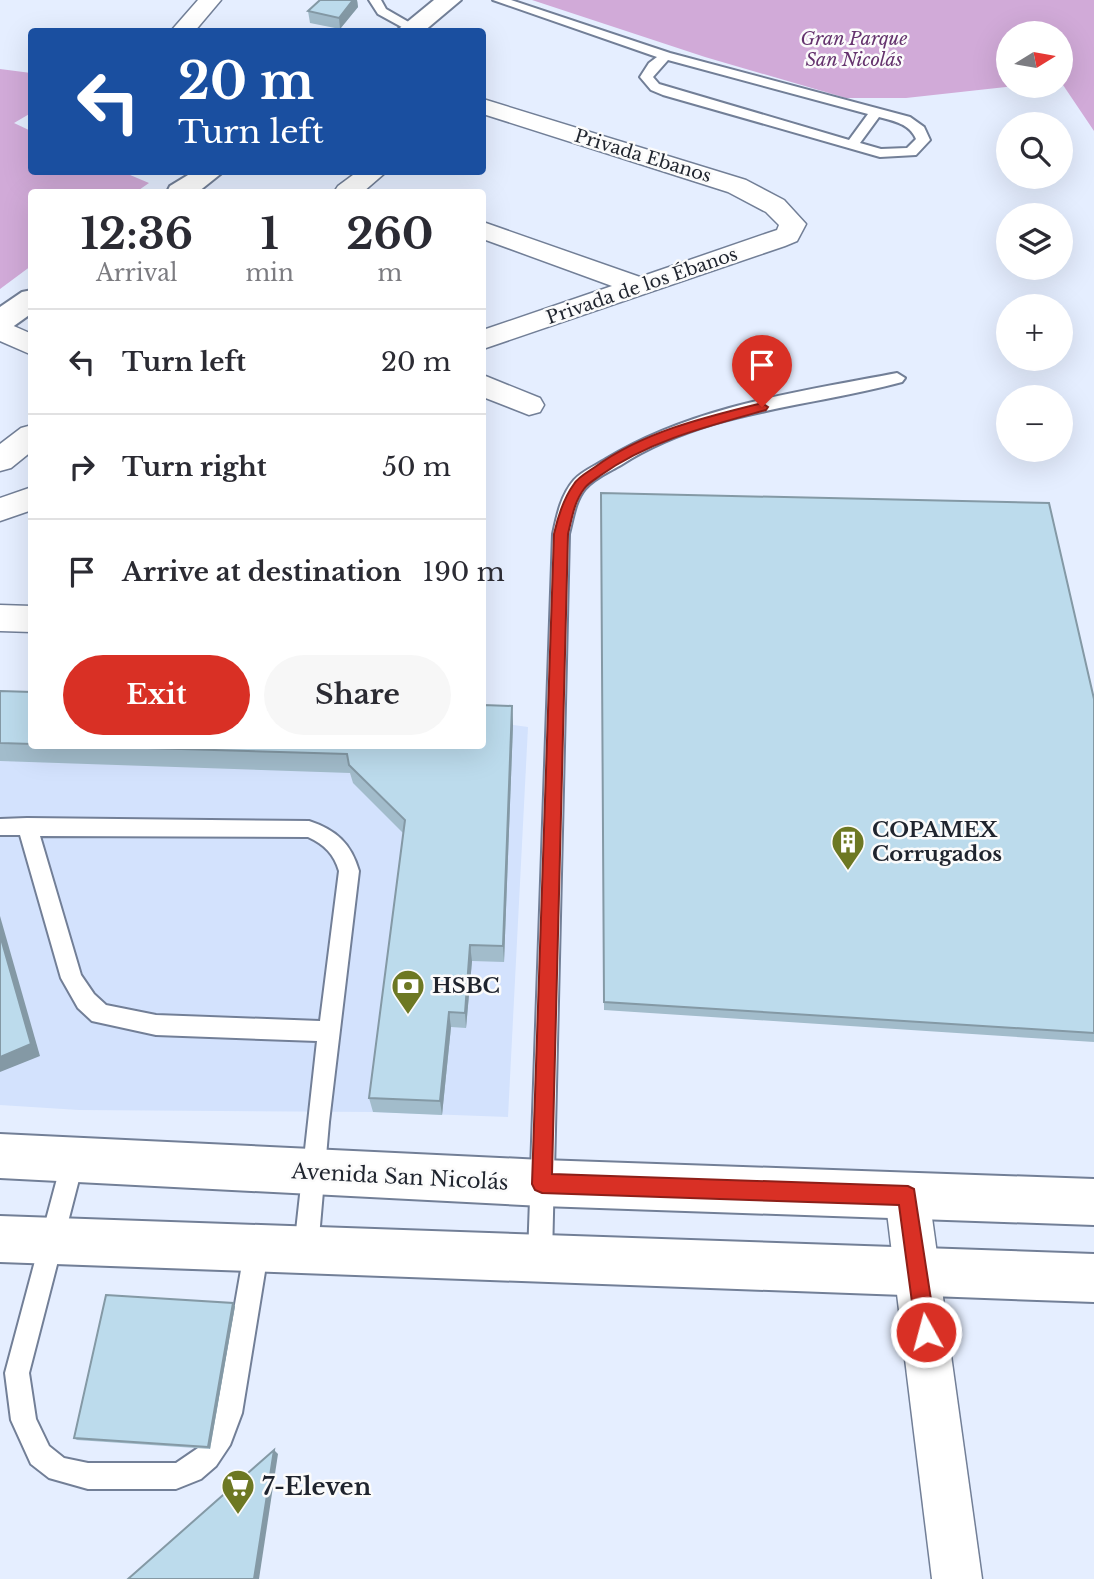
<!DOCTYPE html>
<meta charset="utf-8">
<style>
body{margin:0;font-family:"Libre Baskerville",serif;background:#f7f7f7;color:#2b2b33;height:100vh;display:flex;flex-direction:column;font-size:26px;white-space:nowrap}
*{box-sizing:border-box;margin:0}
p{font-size:23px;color:#7c7c81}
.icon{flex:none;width:38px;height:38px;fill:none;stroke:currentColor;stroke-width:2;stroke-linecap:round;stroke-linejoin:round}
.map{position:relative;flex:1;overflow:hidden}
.sheet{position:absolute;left:28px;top:189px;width:458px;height:560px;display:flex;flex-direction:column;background:#fff;border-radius:7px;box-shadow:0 7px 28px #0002}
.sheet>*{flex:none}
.guide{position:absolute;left:28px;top:28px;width:458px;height:147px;border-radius:7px;box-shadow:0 7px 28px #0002;background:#1a4fa0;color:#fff;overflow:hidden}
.needle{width:46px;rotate:79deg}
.buttons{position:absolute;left:996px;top:21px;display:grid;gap:14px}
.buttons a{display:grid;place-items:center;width:77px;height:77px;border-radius:50%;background:#fff;box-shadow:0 7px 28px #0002;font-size:35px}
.pin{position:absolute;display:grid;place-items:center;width:60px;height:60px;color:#fff;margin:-72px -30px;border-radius:50% 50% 50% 0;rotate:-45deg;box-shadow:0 0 7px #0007}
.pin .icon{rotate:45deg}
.me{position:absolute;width:77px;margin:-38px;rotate:353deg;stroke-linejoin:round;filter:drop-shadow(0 0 5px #0008)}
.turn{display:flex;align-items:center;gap:24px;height:147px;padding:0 35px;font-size:32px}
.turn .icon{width:91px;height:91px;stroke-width:2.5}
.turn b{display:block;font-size:49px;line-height:60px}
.eta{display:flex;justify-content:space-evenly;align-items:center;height:119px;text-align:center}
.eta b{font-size:42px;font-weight:700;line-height:49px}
.primary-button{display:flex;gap:14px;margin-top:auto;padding:14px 35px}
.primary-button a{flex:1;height:80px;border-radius:42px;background:#d93025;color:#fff;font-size:28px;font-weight:700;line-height:80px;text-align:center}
.primary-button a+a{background:#f7f7f7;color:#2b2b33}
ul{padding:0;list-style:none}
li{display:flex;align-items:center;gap:21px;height:105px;padding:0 35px;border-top:2px solid #e1e1e2}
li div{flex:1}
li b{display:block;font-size:26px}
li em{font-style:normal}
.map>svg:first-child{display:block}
.built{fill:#d3e2fd}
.green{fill:#d1aad8}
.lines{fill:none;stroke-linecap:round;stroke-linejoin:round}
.lane-casing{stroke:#727f97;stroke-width:4}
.street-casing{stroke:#727f97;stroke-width:3}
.secondary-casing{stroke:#727f97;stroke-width:4}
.lane{fill:#fff;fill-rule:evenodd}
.street{fill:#fff;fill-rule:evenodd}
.secondary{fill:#fff;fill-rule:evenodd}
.wall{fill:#a2bccb}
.shaded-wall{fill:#8499a5}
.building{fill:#bcdbec;stroke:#8499a5;stroke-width:2}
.route{fill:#d93025;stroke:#8d1f18;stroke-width:2}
.labels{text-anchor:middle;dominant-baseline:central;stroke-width:5;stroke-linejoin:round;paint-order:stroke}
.far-park-label{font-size:18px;font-style:italic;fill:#64326d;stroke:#fbfbfb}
.far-street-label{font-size:18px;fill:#1f242e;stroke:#fbfbfb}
.poi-label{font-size:21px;font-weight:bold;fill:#1f242e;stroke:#fbfbfb;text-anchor:start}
.street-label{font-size:21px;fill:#1f242e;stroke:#fbfbfb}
.near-poi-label{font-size:24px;font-weight:bold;fill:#1f242e;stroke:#fbfbfb;text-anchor:start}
</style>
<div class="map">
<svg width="1094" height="1579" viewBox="0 0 1094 1579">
<rect width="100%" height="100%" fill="#e5eeff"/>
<polygon class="built" points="0,710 32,746 483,746 513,725 528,727 508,1117 373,1112 79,1110 0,1105"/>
<g class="green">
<polygon points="532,0 1094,0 1094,131 1061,82 1060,33 1008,33 1008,86 1015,86 906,98 846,98 705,57"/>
<polygon points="0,69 31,73 31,113 14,123 31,131 32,172 123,172 149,183 136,192 32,192 31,266 0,289"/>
</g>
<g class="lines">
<defs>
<g id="lane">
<polygon points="369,0 381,0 386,9 419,28 409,31 378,14"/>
<path d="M493,0H511L670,53L910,117L924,127L930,140L916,155L880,157L663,95L651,90L640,77L649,63L657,57ZM668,60L868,114L849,140L659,84L653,77ZM879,117C894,121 910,124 916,139L907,148L881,149L860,143Z"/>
<path d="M897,373L905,378L902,382C806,408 708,410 621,465C609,472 594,478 585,489C575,501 573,519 569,534L552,1257L548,1265L540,1269L532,1265L528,1257L553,534C557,515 561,495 574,480C582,471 595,466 606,459C693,406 798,392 897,373Z"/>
<path d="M27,818L309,821C336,830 351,843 359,871L329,1122L318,1249L314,1257L306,1261L298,1257L294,1249L317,1041L156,1035L92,1021L78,1008L61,978L20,835H0V819ZM40,836L308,837C325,845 334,854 339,871L320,1021L156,1015L106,1005L94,994L81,975Z"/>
<polygon points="73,1149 81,1152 84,1160 29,1373 36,1419 49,1446 64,1458 88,1463 176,1463 198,1448 211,1429 216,1413 245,1247 249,1239 257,1235 265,1239 269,1247 242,1413 230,1445 216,1466 201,1479 176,1489 88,1489 49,1478 31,1464 11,1420 5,1373 62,1160 65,1152"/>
</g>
<g id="street">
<polygon points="198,0 221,0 194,32 170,32"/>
<polygon points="483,99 746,180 784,200 806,224 797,241 785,246 483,349 483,330 612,286 483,239 483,222 640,277 765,234 777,230 779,225 766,212 728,192 483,114"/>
<polygon points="357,172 386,172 363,192 334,192 338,186"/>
<polygon points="0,320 32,334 32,355 0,341"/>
<polygon points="483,375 540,398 544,405 540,412 529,415 483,397"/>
<polygon points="32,425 32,451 11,468 0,471 0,444 21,428"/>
<polygon points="32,487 32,510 0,521 0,498"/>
<polygon points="0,605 32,606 32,632 0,631"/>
<polygon points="907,1174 923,1181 929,1196 982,1579 932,1579 885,1196 891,1181"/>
</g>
<g id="secondary">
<polygon points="434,0 461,0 423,32 395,32"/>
<polygon points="193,172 223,172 198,192 167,192 170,186"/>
<polygon points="32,290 32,313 11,328 0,331 0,307 22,292"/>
<polygon points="0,1134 542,1160 1094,1179 1094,1225 542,1206 0,1178"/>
<polygon points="0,1216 1094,1254 1094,1302 0,1262"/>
</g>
</defs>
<use href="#lane" class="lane-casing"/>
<use href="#street" class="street-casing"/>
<use href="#secondary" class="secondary-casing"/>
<use href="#lane" class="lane"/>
<use href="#street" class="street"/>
<use href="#secondary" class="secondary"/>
</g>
<g class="wall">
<polygon points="320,0 357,0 358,7 340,29 310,23 308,11"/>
<polygon points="601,493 1094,699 1094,1042 604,1010"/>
<polygon points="0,691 32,692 32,746 483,746 512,706 513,725 504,962 472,961 466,1028 451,1027 442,1115 373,1112 369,1098 403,833 353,783 350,773 0,761"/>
<polygon points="233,1303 235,1306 210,1449 77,1440 74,1438"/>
</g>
<g class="shaded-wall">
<polygon points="353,0 357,0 358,7 340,29 339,18"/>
<polygon points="512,706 513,725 504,962 503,946"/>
<polygon points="0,916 40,1056 0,1072"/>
<polygon points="470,945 472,961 466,1028 465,1013"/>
<polygon points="449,1012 451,1027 442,1115 440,1101"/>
<polygon points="233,1303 235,1306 210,1449 208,1447"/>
<polygon points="274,1450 278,1454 259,1579 254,1579"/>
</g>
<g class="building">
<polygon points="320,0 353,0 339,18 308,11"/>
<polygon points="601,493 1049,503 1094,699 1094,1033 604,1002"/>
<polygon points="0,691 32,692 32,744 0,743"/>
<polygon points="483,705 512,706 503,946 470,945 465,1013 449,1012 440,1101 369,1098 405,820 349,765 347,754 81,746 483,746"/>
<polygon points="0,935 31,1044 0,1057"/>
<polygon points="106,1295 233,1303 208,1447 74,1438"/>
<polygon points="274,1450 254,1579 128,1579"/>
</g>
<path class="route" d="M762,403L768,407L766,410C709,426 650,440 601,475C596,479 588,483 584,489C574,502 572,518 568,534L552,1174L908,1186L914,1189L936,1332L933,1339L926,1342L919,1339L916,1332L899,1205L542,1193L535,1190L532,1184L554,534C558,516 563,499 574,484C578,477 588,472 595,467C643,432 705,417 762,403Z"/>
<defs>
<symbol id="building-pin" viewBox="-11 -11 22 30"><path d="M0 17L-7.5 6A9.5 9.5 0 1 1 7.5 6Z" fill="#6d7823" stroke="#fbfbfb"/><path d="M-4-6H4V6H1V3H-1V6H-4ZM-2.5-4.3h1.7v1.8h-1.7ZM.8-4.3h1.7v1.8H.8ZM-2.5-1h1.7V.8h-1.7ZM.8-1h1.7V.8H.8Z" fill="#fff"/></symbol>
<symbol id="bank-pin" viewBox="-11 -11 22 30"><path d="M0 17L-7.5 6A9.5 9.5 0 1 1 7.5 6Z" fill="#6d7823" stroke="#fbfbfb"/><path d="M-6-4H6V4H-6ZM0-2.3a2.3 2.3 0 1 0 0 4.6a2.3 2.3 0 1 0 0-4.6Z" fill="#fff"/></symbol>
<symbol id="supermarket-pin" viewBox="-11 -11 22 30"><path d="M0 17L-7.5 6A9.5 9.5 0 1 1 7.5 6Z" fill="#6d7823" stroke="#fbfbfb"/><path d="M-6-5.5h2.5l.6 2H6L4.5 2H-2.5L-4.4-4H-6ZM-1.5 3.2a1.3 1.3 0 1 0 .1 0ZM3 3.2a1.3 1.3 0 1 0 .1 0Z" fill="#fff"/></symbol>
</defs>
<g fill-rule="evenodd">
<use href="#building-pin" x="829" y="823" width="38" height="52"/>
<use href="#bank-pin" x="389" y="967" width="38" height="52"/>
<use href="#supermarket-pin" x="219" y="1467" width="38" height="52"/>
</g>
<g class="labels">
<g class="far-park-label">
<text x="854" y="39">Gran Parque<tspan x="854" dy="21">San Nicolás</tspan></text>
</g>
<g class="far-street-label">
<text transform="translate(643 156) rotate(17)">Privada Ebanos</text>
<text transform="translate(642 286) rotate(-19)">Privada de los Ébanos</text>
</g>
<g class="poi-label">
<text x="872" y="830">COPAMEX<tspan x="872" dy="24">Corrugados</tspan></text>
<text x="432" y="986">HSBC</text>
</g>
<g class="street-label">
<text transform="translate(400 1177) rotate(3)">Avenida San Nicolás</text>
</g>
<g class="near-poi-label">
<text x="262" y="1486">7-Eleven</text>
</g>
</g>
</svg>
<div class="buttons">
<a><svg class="needle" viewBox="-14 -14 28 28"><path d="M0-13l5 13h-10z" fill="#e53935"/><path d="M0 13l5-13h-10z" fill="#7c7c81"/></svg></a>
<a><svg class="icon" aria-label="search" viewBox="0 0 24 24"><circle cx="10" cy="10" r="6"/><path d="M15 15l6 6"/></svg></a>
<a><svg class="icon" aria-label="layers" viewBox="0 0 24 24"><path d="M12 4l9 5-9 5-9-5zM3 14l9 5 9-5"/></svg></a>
<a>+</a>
<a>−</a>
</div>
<div class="pin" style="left:762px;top:407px;background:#d93025"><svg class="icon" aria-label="arrive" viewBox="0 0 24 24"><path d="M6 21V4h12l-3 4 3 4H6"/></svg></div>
<svg class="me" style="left:926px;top:1332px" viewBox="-20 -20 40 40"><circle r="17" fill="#d93025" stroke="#fff" stroke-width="3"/><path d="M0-11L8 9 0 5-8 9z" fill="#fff"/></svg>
<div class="guide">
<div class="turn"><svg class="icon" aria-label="left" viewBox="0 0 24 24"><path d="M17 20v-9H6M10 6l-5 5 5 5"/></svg><div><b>20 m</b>Turn left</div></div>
</div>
<section class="sheet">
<div class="eta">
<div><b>12:36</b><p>Arrival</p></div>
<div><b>1</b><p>min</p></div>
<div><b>260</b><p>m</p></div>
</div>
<ul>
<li><svg class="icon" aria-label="left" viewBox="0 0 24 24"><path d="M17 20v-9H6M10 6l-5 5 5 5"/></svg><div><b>Turn left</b></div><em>20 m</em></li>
<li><svg class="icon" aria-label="right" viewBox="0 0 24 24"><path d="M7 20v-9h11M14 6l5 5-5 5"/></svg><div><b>Turn right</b></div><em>50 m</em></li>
<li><svg class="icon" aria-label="arrive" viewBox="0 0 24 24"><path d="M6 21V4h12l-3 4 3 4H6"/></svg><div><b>Arrive at destination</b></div><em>190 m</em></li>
</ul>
<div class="primary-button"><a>Exit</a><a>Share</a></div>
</section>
</div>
